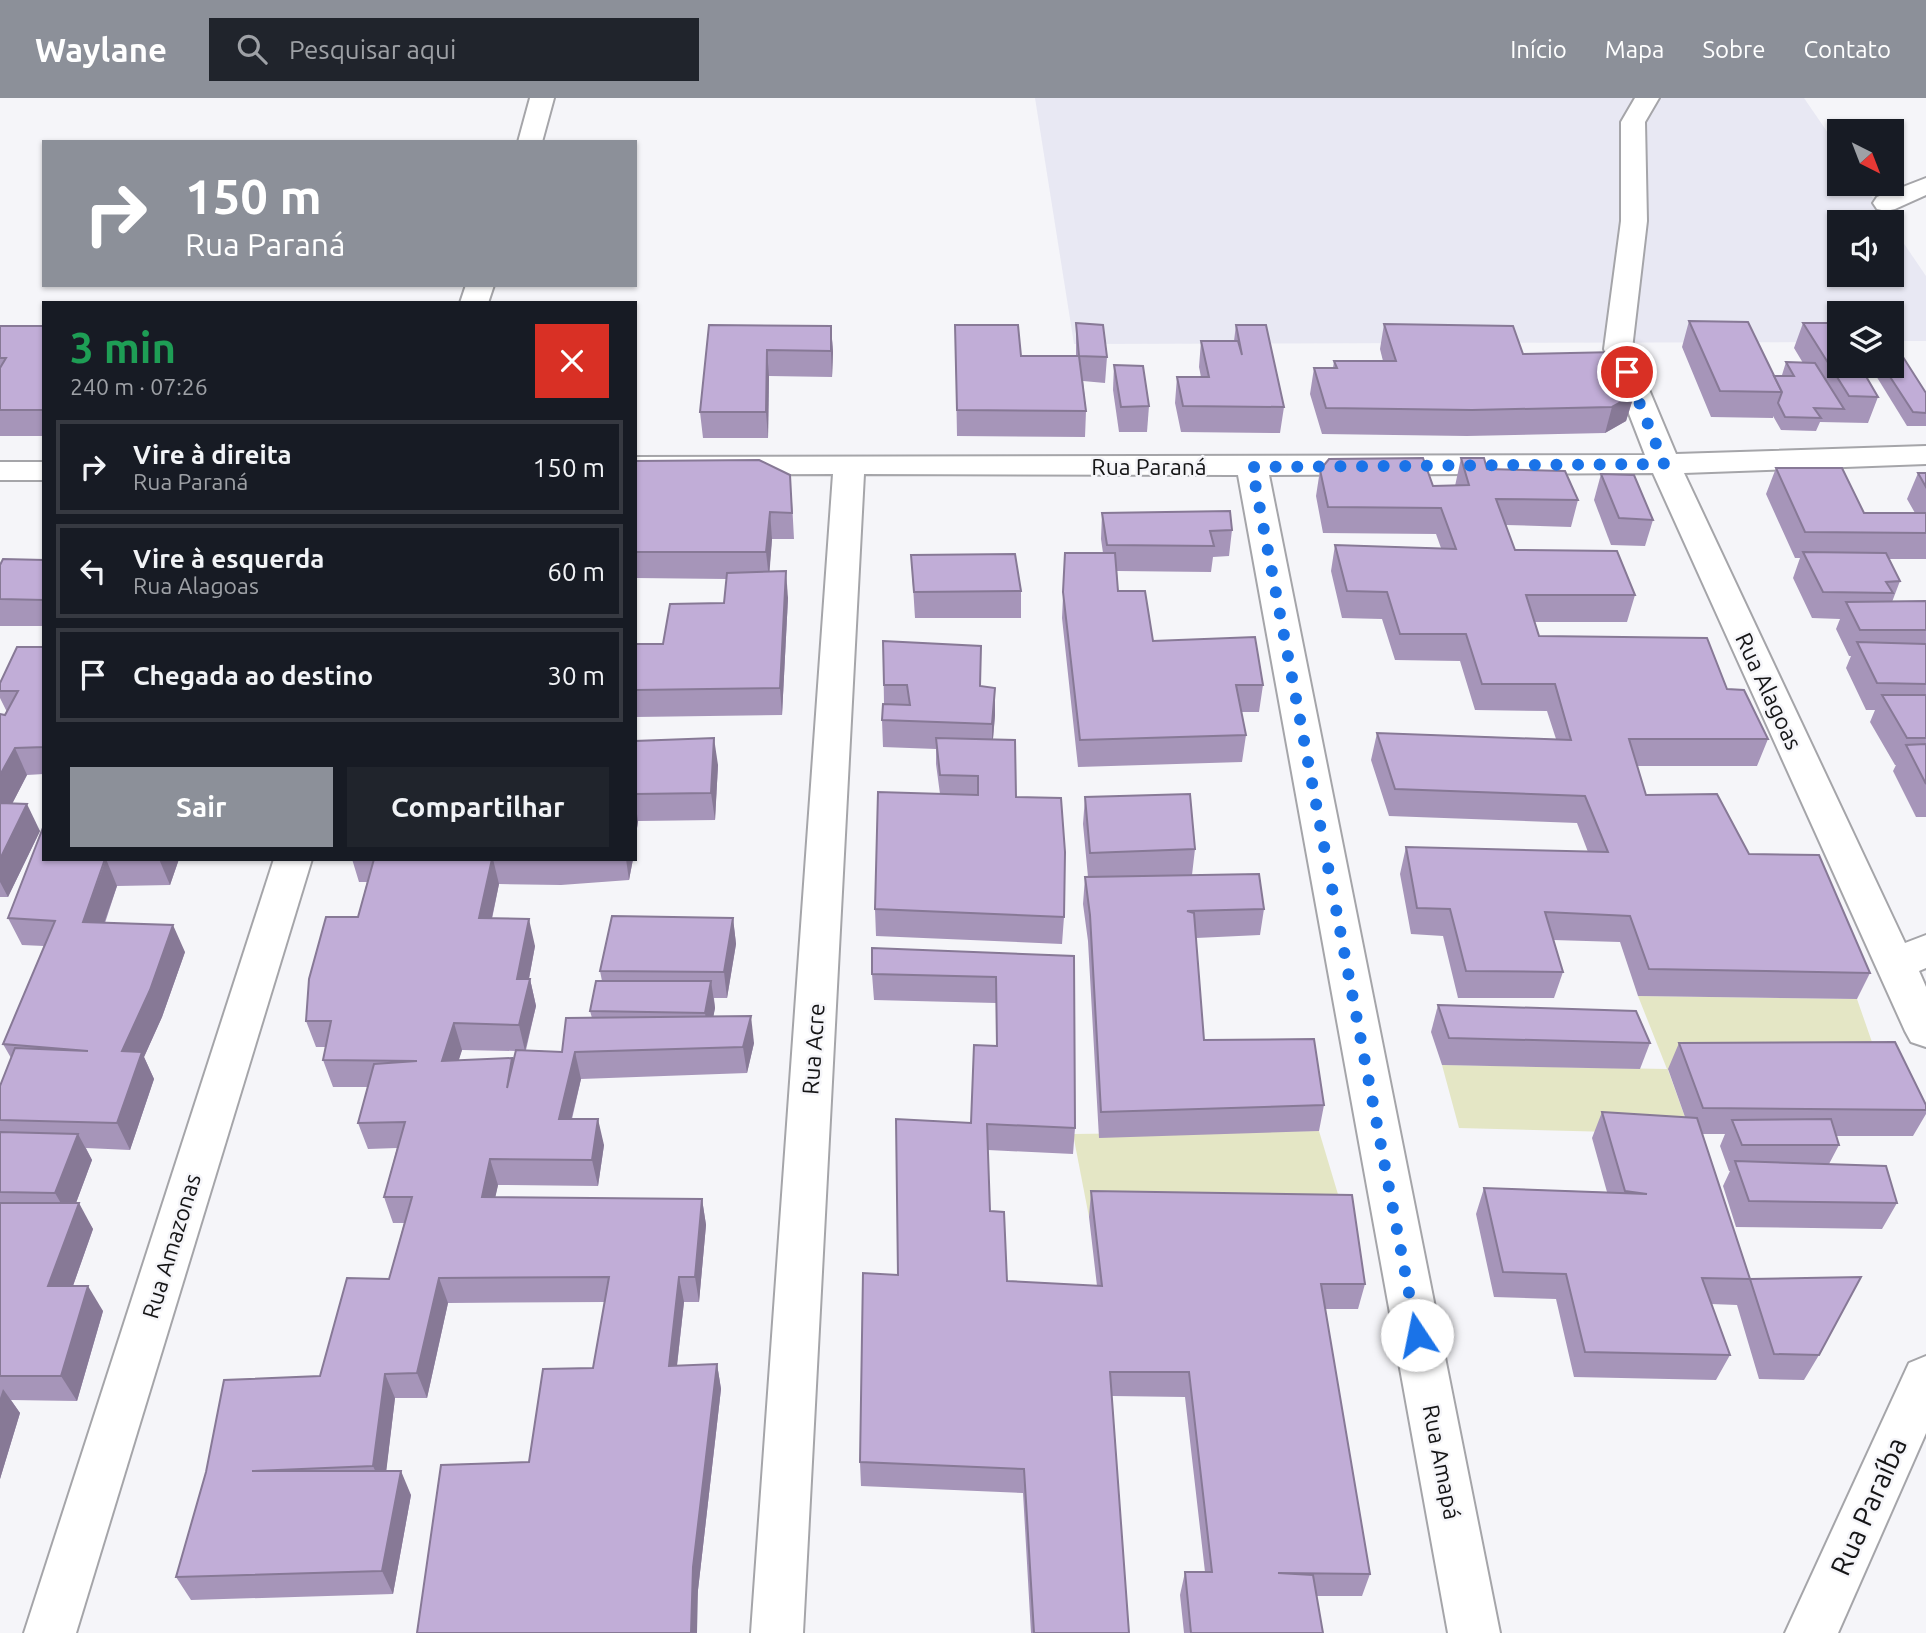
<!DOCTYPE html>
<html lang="pt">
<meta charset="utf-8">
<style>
body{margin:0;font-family:Ubuntu,sans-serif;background:#20242c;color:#f1f3f6;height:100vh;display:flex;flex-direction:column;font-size:26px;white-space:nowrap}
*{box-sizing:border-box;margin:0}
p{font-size:23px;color:#9ea1a6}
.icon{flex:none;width:38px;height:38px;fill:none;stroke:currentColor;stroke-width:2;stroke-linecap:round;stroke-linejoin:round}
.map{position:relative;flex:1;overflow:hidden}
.sheet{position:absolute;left:42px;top:203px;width:595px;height:560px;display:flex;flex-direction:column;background:#171b24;border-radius:0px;box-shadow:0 2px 5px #0004}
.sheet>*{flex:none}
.guide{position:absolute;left:42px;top:42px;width:595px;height:147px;border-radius:0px;box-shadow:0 2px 5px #0004;background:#8c9099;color:#fff;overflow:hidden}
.needle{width:46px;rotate:138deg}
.tools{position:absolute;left:1827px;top:21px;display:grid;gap:14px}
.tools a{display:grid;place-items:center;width:77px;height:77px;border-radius:0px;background:#171b24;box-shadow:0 2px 5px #0004;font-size:35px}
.pin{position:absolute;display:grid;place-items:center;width:60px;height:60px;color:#fff;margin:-30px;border:4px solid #fff;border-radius:50%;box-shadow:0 2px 7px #0007}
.me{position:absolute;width:77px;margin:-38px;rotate:349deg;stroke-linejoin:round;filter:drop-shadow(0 0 5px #0008)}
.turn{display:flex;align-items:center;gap:24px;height:147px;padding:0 28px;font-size:32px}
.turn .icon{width:91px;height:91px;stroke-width:2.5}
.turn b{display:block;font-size:49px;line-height:60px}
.round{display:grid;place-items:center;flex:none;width:74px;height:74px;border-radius:0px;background:#20242c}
.overview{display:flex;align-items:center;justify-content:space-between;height:119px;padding:0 28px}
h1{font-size:42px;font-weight:600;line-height:52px;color:#1e9e55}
.button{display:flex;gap:14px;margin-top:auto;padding:14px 28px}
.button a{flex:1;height:80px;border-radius:0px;background:#8c9099;color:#fff;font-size:28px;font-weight:600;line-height:80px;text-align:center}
.button a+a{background:#20242c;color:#f1f3f6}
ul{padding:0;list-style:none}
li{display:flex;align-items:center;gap:21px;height:94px;margin:0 14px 10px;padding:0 14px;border:4px solid #363941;border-radius:0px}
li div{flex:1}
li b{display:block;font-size:26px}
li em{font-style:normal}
header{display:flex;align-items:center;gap:42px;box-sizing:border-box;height:98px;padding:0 35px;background:#8c9099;color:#fff}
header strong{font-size:33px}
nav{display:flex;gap:38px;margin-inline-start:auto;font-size:24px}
.search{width:490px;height:63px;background:#20242c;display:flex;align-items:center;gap:18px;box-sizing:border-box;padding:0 24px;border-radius:0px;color:#9ea1a6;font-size:26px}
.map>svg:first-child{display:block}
.built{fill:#e8e8f3}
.green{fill:#e4e6c5}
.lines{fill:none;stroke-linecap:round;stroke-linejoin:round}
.minor-casing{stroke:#a5a5a9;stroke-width:4}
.minor{fill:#fff;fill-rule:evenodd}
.wall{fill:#a695b9;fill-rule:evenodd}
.shaded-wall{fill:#877996}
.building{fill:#c1add7;stroke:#877996;stroke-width:2}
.route{stroke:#1a73e8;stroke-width:12;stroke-dasharray:0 21.6}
.labels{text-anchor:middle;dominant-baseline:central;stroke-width:5;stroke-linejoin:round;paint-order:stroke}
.street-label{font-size:23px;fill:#151516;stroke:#f5f5f9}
.near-street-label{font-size:28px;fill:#151516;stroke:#f5f5f9}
</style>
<header>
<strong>Waylane</strong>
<div class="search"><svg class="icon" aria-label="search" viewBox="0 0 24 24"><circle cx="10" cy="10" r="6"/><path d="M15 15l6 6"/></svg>Pesquisar aqui</div>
<nav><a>Início</a><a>Mapa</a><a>Sobre</a><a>Contato</a></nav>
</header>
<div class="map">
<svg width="1926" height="1535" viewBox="0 0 1926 1535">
<rect width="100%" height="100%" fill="#f5f5f9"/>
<polygon class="built" points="1035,0 1804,0 1839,51 1839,86 1863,86 1889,124 1839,124 1839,177 1892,177 1892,128 1926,178 1926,243 1892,243 1892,215 1839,215 1839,244 1074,246"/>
<g class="green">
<polygon points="1638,898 1857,901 1881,970 1668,972 1691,1036 1459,1030 1442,967 1667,971"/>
<polygon points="1319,1033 1346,1123 1089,1119 1073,1036"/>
</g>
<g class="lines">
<defs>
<g id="minor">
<polygon points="530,0 554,0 542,44 518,44"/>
<polygon points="1635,0 1659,0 1645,24 1647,123 1632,251 1676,356 1926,348 1926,366 1684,375 1905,845 1926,837 1926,870 1919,873 1926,889 1926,949 1911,944 1905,933 1653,375 1269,377 1500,1535 1448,1535 1238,377 864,376 803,1535 751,1535 833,376 635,377 635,359 1645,357 1604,251 1621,123 1621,24"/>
<polygon points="1926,80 1926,97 1895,111 1886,113 1877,111 1873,105 1877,99"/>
<polygon points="466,187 494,187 488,205 460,205"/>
<rect x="0" y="364" width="44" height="18"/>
<polygon points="274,761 312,761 76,1535 24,1535"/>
<polygon points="1926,1258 1926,1335 1838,1535 1785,1535 1909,1265"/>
</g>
</defs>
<use href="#minor" class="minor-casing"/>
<use href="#minor" class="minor"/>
</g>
<g class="wall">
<polygon points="1689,223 1774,278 1782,278 1782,277 1786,264 1803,265 1794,250 1803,225 1878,299 1868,325 1820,324 1816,333 1781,332 1773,318 1773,320 1711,319 1682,249"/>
<polygon points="1076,225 1107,259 1105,285 1083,283 1086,313 1085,339 957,338 955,227 1021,258 1076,258"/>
<polygon points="1384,226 1523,256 1634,297 1626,323 1605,335 1467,338 1322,336 1310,296 1314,270 1333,270 1334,263 1383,263 1380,251"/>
<polygon points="709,227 831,228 833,254 832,279 769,278 768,340 703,340 700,314"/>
<polygon points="1236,227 1284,309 1280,335 1181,334 1175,305 1177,279 1201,279 1199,269 1201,243 1234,243"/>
<rect x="0" y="228" width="44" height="110"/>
<polygon points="1114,267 1149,308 1147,334 1119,334 1113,292"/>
<polygon points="1870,268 1892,268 1926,295 1926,328 1907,328"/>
<polygon points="1461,360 1487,371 1578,402 1571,429 1506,427 1515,452 1635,497 1627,524 1535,524 1539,538 1727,591 1768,641 1757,668 1637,668 1646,697 1749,756 1870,875 1857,901 1638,898 1620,844 1553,842 1563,874 1554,900 1458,900 1443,838 1411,836 1400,776 1406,749 1588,754 1577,725 1389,718 1371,662 1377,635 1556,641 1547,613 1475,612 1460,563 1395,562 1382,521 1342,520 1331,473 1335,447 1441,450 1436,436 1323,435 1316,398 1320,372 1433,388 1455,388"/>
<polygon points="635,363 792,404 794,441 772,441 769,474 788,500 782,617 635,619 635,546 663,546 724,505 727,481 635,480"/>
<polygon points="1776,370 1864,415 1915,415 1907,401 1918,375 1926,375 1926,461 1889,461 1900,483 1892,504 1926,503 1926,719 1916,719 1893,673 1896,667 1895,667 1870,624 1875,612 1866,612 1846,570 1851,558 1849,558 1836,531 1840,521 1812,520 1793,480 1800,460 1795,460 1766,396"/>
<polygon points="1601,376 1653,422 1645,448 1611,447 1594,402"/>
<polygon points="1102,415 1232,432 1229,458 1213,459 1211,474 1117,473 1118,493 1153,543 1263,587 1259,614 1241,614 1246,637 1242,664 1078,669 1062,520 1065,455 1103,455 1101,441"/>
<polygon points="911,457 1021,493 1021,520 915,520"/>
<polygon points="44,462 44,528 0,528 0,467"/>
<polygon points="883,543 980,588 995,617 993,641 1064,819 1062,846 876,838 875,811 940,696 936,666 936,651 883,649 882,622 884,606"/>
<polygon points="44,549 44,676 27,677 12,706 40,733 8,799 0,799 0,616 5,617 7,614 0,600 0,585"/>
<polygon points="635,643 718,667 715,722 638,723 635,744"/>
<polygon points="1085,699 1195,751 1192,777 1264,811 1260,837 1196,840 1204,942 1324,1007 1319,1033 1099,1040 1088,843 1083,806 1085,779 1088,779 1083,726"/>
<polygon points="44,761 179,761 170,787 117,788 105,825 185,854 162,919 144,959 154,981 130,1052 86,1050 92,1062 76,1105 93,1131 73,1188 103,1213 77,1303 11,1302 20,1315 0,1381 0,988 11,960 3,946 44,848 22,847 8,820"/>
<path d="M352,761H633L629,782L561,787L499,786L492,821L535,848L529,881H530L536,908L526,952L562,954L592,920L590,913L602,883L600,873L733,820L736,846L727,900H714L715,910L713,919L754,945L747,975L581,981L572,1021L604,1047L598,1088L498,1087L495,1099L702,1101L706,1127L699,1204H684L677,1268L717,1266L721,1291L698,1492L529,1364L593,1270L605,1204L448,1205L427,1300H395L386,1373L411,1397L393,1496L191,1502L176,1479L389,1181L404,1125H393L384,1099L397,1050L368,1051L358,1025L368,989H333L323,962L326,949H316L306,923L358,819L367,784H359ZM462,952L516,953L513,965L512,960L458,963Z"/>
<polygon points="1074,858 1075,1030 1073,1056 988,1052 990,1113 1007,1183 1097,1188 1089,1119 1091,1093 1365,1186 1358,1211 1325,1211 1370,1476 1362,1498 1316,1498 1323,1535 1184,1535 1180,1497 1185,1474 1205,1474 1185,1299 1112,1298 1129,1535 1031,1535 1023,1395 861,1388 860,1364 996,948 996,905 874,902 872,876"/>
<polygon points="1438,907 1650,945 1640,971 1442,967 1431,934"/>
<polygon points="1679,945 1926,1007 1926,1016 1913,1038 1836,1038 1839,1047 1829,1066 1897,1105 1882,1131 1736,1129 1723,1088 1730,1073 1729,1073 1720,1048 1725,1036 1702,1036 1750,1181 1819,1257 1804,1282 1759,1281 1737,1207 1711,1206 1730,1257 1716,1282 1574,1279 1556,1201 1494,1199 1476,1116 1484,1090 1607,1094 1592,1040 1602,1014 1685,1019 1668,971"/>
</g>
<g class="shaded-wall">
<polygon points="831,228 833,254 832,279 831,253"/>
<polygon points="767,252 769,278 768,340 766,314"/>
<polygon points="1634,297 1626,323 1605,335 1612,309"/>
<polygon points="770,414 772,441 769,481 766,454"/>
<polygon points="786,473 788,500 782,617 780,590"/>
<polygon points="995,590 995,617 992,652 992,626"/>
<polygon points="714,640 718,667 715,722 711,695"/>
<polygon points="15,650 27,677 0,729 0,677"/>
<polygon points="635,703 638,723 635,744"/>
<polygon points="27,706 40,733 8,799 0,784 0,761"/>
<polygon points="106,761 117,788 95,851 83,824"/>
<polygon points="159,761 179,761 170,787"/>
<polygon points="492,761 493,761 499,786 486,847 479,820"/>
<polygon points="626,761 633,761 629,782"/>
<polygon points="733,820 736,846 727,900 724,874"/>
<polygon points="529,821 535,848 526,896 530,881 536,908 525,953 519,927 517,881"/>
<polygon points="173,827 185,854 162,919 144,959 154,981 130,1052 117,1025 122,953"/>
<polygon points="711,883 715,910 709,942 705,915"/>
<polygon points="751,918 754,945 747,975 743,949"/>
<polygon points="454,925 462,952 450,990 442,963"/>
<polygon points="575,954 581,981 565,1047 559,1021"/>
<polygon points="598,1021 604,1047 598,1088 592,1062"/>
<polygon points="78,1036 92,1062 70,1121 55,1095"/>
<polygon points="490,1061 498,1087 490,1124 482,1099"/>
<polygon points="702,1101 706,1127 699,1204 695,1179"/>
<polygon points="79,1105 93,1131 64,1213 48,1188"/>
<polygon points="679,1179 684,1204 674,1293 669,1268"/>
<polygon points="439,1180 448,1205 427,1300 417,1275"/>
<polygon points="88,1188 103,1213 77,1303 61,1278"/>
<polygon points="717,1266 721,1291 698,1492 697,1535 691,1535 693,1469"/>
<polygon points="385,1276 395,1300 384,1392 373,1368"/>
<polygon points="3,1291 20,1315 0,1381 0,1300"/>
<polygon points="401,1373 411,1397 393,1496 382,1473"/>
</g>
<g class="building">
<polygon points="1689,223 1748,224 1782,294 1720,293"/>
<polygon points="1076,225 1103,227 1107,259 1079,258"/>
<polygon points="1803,225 1836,225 1839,231 1839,268 1860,268 1878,299 1849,298"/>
<polygon points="1384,226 1513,228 1523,256 1617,254 1634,297 1612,309 1472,312 1326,310 1314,270 1337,270 1334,263 1396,263"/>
<polygon points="709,227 831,228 831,253 767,252 766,314 700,314"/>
<polygon points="955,227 1018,227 1021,258 1079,258 1086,313 957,312"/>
<polygon points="1236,227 1266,227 1284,309 1183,308 1177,279 1209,279 1201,243 1238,243 1242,257"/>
<polygon points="0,228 44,228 44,312 0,312 0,270 6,260 0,260"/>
<polygon points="1892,247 1896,248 1926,295 1926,315 1913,314 1883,268 1892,268"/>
<polygon points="1786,264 1815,265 1844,311 1814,310 1821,320 1785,319 1778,305 1782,294 1774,278 1794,278"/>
<polygon points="1114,267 1143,268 1149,308 1121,309"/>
<polygon points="1423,360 1433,388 1469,387 1461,360 1484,360 1487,371 1565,373 1578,402 1496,401 1515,452 1617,453 1635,497 1526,497 1539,538 1707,540 1727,591 1744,592 1768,641 1629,641 1646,697 1717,696 1749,756 1819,757 1870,875 1649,871 1630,818 1545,814 1563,874 1466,873 1450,811 1417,810 1406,749 1608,754 1585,698 1395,691 1377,635 1571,642 1555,586 1482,586 1466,536 1400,536 1387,494 1347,493 1335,447 1456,451 1441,410 1328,409 1320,372 1329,361"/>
<polygon points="759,362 790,377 792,415 770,414 766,454 635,454 635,363"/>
<polygon points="1776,370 1842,370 1864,415 1926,415 1926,435 1805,434"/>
<polygon points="1918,375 1926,375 1926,389"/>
<polygon points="1601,376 1634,377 1653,422 1619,420"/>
<polygon points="1230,413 1232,432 1210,433 1214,448 1107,447 1102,415"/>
<polygon points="1803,454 1886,455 1900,483 1886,484 1893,495 1823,494"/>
<polygon points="1065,455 1115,455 1118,493 1145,493 1153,543 1255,539 1263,587 1236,587 1246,637 1080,642 1063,494"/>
<polygon points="1015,456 1021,493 914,494 911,457"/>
<polygon points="3,461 44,462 44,502 0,501 0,467"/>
<polygon points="786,473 780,590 635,592 635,546 663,546 670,506 724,505 727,475"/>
<polygon points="1926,503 1926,532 1860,532 1846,504"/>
<polygon points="883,543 981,548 980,588 995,590 992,626 882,622 883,606 910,607 907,587 884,587"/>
<polygon points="1857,544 1926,546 1926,586 1877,585"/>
<polygon points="17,549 44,549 44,649 15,650 0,677 0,616 5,617 18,593 0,593 0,585"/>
<polygon points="1882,597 1926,597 1926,640 1907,640"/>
<polygon points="714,640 711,695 635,696 635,643"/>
<polygon points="936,640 1015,642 1016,699 1061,700 1065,754 1064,819 875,811 878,694 978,697 978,678 940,677"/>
<polygon points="1926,646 1926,686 1906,647"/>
<polygon points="1190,696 1195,751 1090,755 1085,699"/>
<polygon points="0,705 27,706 0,761"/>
<polygon points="44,727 44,761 105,761 83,824 173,827 150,892 122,953 142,954 117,1025 0,1022 0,988 15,950 88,953 3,946 55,823 8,820"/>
<polygon points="374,761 492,761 479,820 529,821 517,881 530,881 519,927 454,925 442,963 512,960 507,990 516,952 562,954 566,920 751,918 743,949 575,954 559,1021 598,1021 592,1062 490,1061 482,1099 702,1101 695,1179 679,1179 669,1268 717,1266 693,1469 691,1535 417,1535 441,1367 529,1364 543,1271 593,1270 609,1179 439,1180 417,1275 385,1276 373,1368 252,1373 401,1373 382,1473 176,1479 206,1374 224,1282 320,1278 347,1180 389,1181 412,1099 384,1099 405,1024 358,1025 374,966 417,963 323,962 331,923 306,923 309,881 326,819 358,819"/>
<polygon points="1259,776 1264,811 1187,813 1194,815 1204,942 1314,941 1324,1007 1101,1014 1090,817 1085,779"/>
<polygon points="612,818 733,820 724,874 600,873"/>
<polygon points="872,850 1074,858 1075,1030 987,1026 990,1113 1004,1114 1007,1183 1102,1188 1091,1093 1352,1097 1365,1186 1321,1186 1370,1476 1278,1475 1313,1477 1323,1535 1191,1535 1185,1474 1212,1474 1189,1274 1110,1274 1129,1535 1034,1535 1024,1371 860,1364 863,1175 898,1177 896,1021 971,1025 974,947 997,948 996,879 872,876"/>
<polygon points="596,883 711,883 705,915 590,913"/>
<polygon points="1438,907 1636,913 1650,945 1449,940"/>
<polygon points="1895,944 1926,1007 1926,1012 1703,1010 1679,945"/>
<polygon points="1602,1014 1697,1020 1750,1181 1702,1180 1730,1257 1585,1254 1566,1176 1503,1174 1484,1090 1647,1096 1625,1093"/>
<polygon points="1831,1021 1839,1047 1742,1047 1732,1022"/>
<polygon points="0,1034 78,1036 55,1095 0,1094"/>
<polygon points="1735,1063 1886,1068 1897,1105 1749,1103"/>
<polygon points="0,1105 79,1105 48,1188 88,1188 61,1278 0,1278"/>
<polygon points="1861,1179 1819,1257 1774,1256 1750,1181"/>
</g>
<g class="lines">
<polyline class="route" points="1417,1237 1252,369 1664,366 1627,274"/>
</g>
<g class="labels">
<g class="street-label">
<text x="1149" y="368">Rua Paraná</text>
<text transform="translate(1769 593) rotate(65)">Rua Alagoas</text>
<text transform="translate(813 951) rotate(-86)">Rua Acre</text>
<text transform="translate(171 1148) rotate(-73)">Rua Amazonas</text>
<text transform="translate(1442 1364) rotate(79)">Rua Amapá</text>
</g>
<g class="near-street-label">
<text transform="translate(1868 1408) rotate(-66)">Rua Paraíba</text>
</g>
</g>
</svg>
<div class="tools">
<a><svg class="needle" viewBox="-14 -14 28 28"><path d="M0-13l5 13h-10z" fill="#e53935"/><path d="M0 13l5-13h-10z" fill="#9ea1a6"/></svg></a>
<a><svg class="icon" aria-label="sound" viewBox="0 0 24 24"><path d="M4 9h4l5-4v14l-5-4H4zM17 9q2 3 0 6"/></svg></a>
<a><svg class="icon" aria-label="layers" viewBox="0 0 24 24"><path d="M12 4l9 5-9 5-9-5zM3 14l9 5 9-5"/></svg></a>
</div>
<div class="pin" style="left:1627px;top:274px;background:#d93025"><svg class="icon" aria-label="arrive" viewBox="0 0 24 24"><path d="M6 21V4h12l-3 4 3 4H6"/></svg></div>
<svg class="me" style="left:1417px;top:1237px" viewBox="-20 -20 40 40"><circle r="19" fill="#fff"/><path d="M0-13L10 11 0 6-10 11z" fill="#1a73e8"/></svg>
<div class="guide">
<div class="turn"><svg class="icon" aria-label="right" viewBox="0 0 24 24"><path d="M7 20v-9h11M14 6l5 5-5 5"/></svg><div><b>150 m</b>Rua Paraná</div></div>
</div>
<section class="sheet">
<div class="overview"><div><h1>3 min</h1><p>240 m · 07:26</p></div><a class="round" style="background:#d93025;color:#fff"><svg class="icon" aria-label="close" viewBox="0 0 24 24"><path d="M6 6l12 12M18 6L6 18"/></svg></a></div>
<ul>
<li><svg class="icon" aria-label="right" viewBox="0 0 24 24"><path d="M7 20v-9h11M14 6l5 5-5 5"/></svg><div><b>Vire à direita</b><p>Rua Paraná</p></div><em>150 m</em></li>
<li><svg class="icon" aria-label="left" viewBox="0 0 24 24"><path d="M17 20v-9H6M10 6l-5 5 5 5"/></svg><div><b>Vire à esquerda</b><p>Rua Alagoas</p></div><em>60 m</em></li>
<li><svg class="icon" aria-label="arrive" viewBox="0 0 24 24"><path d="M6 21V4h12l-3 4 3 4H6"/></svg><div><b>Chegada ao destino</b></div><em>30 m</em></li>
</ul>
<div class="button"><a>Sair</a><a>Compartilhar</a></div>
</section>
</div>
